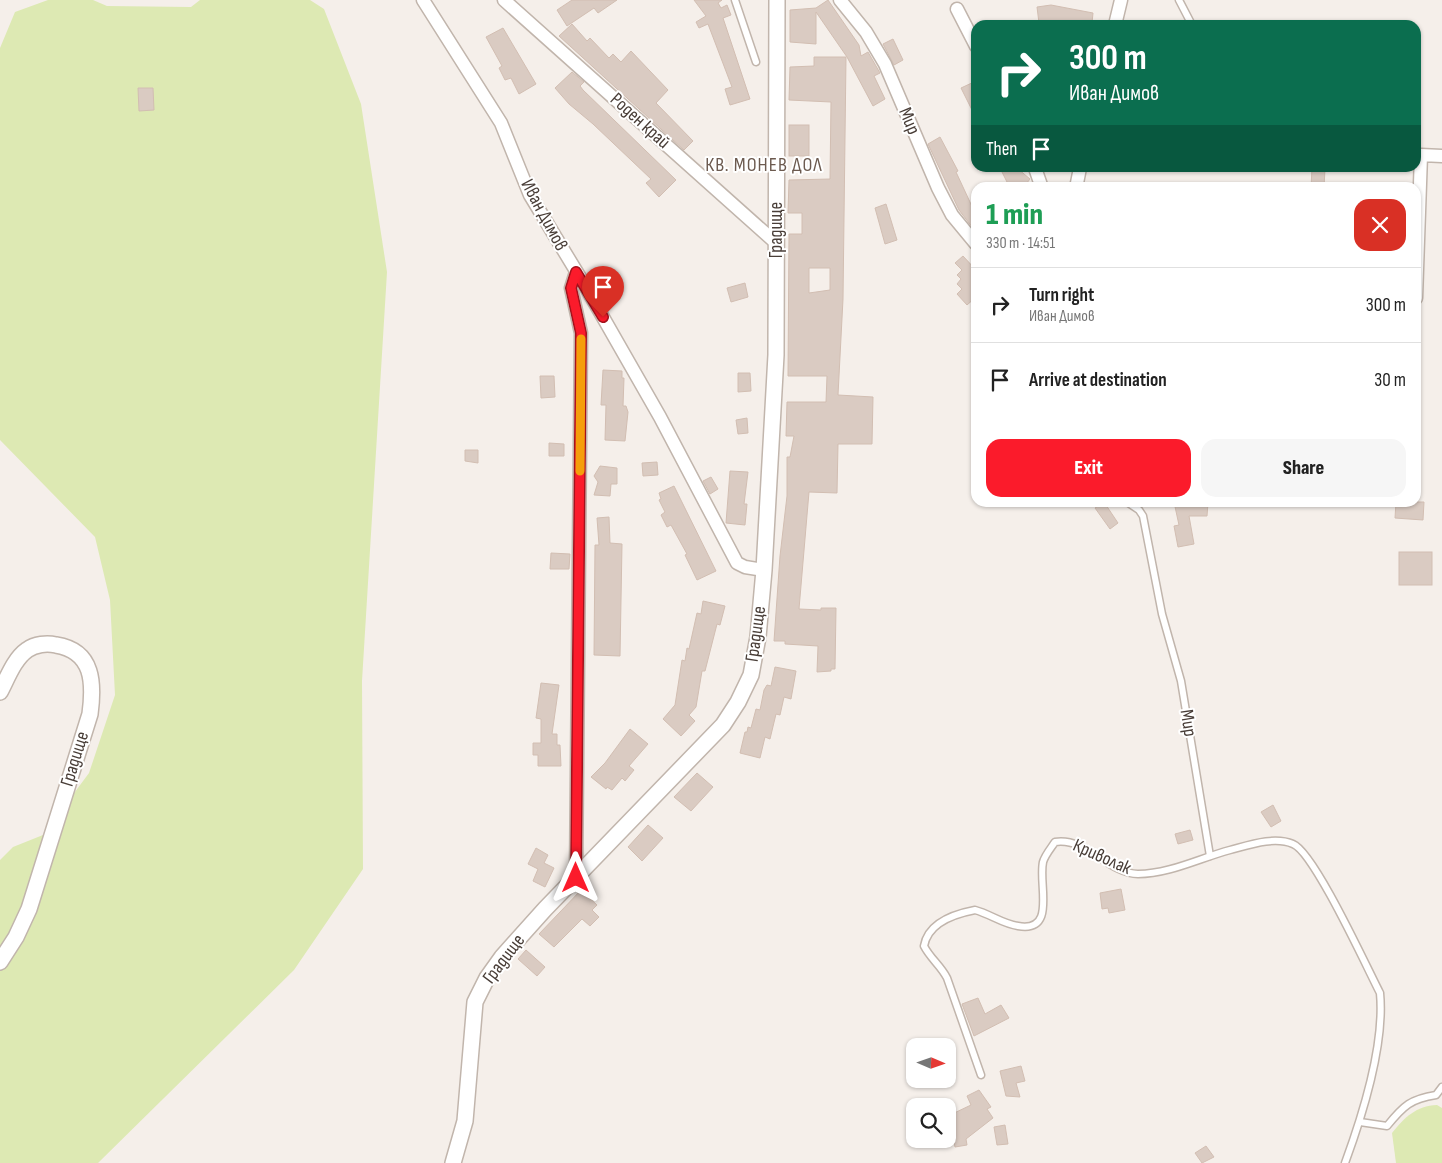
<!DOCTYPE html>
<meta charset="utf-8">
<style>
body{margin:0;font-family:"Sofia Sans Condensed",sans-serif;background:#f6f6f6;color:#222;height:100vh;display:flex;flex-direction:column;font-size:19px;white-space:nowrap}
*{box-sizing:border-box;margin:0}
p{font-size:16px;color:#767676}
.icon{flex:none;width:28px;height:28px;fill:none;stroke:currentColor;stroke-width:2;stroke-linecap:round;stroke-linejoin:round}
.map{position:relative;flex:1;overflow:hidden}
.details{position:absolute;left:971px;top:182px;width:450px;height:325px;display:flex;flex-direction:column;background:#fff;border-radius:15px;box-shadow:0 1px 4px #0004}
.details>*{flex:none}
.top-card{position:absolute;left:971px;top:20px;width:450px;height:152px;border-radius:15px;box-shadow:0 1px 4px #0004;background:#0b6e4f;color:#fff;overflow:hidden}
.needle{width:32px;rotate:92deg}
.tools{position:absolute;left:906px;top:1038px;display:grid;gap:10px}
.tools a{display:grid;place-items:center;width:50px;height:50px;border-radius:10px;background:#fff;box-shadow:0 1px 4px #0004;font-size:25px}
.pin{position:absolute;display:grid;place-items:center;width:42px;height:42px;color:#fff;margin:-51px -21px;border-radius:50% 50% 50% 0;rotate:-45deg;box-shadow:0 0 5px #0007}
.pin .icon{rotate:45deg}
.me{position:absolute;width:55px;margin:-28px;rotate:0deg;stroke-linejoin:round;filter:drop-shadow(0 0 4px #0008)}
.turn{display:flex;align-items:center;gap:18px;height:105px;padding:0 15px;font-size:22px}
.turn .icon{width:65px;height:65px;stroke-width:2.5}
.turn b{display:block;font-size:35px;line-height:42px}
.then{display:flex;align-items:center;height:48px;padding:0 15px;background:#0003;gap:10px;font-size:19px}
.round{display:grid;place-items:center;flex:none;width:52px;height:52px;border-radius:15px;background:#f6f6f6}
.summary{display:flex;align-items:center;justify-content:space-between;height:85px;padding:0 15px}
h1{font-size:30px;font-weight:800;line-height:38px;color:#1e9e55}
.primary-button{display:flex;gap:10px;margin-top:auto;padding:10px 15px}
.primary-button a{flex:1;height:58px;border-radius:15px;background:#fb1b2b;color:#fff;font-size:20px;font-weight:800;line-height:58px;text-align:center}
.primary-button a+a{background:#f6f6f6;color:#222}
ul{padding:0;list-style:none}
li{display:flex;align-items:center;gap:15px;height:75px;padding:0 15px;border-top:1px solid #e0e0e0}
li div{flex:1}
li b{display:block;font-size:19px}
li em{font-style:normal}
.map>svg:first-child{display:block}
.green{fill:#dde9b3}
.building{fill:#dacbc2;stroke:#d2beb2;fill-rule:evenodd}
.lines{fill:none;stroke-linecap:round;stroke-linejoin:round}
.service-casing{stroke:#c1b5ac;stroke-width:9}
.minor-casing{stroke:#c1b5ac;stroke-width:15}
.tertiary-casing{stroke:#c1b5ac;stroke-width:18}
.service{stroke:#fff;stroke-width:6}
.minor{stroke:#fff;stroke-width:12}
.tertiary{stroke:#fff;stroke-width:15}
.route-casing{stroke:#a3121c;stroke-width:12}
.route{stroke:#fb1b2b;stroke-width:9}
.slow{stroke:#f59e0b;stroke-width:9}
.labels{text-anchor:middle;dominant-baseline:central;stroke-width:4;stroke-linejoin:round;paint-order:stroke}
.street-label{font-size:19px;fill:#493e38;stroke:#fff}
.neighbourhood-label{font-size:20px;letter-spacing:1px;fill:#6c5a4f;stroke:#fff}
</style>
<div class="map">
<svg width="1442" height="1163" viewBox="0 0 1442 1163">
<rect width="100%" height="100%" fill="#f5efea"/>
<g class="green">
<polygon points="48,0 93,0 107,6 191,7 200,0 310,0 324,9 361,104 387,272 362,681 363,869 294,970 98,1163 0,1163 0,860 13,847 43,835 89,773 115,695 110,600 95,537 0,440 0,48 15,12"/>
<path d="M1437,1105L1442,1108V1163H1396L1392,1133C1405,1117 1416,1106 1437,1105Z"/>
</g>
<g class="building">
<polygon points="572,0 617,0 598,13 594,8 567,26 557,10"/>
<polygon points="694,0 722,0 718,3 721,8 727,5 731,15 723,18 750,99 730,105 725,89 732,87 708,24 699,28 696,22 706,16"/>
<polygon points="828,0 859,45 861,56 868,52 880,73 874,76 885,99 873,106 847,57 816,12 816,44 790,42 790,10 816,8"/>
<polygon points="1051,5 1093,13 1092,23 1039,23 1037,7"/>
<polygon points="572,24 587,41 590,38 609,58 613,54 621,62 631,51 668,90 656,103 693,141 684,150 559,36"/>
<polygon points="503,28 536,84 519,94 511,78 505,80 499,68 502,66 486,37"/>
<polygon points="893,39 903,60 894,65 883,44"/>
<path d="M814,57H846L843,299L838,395L873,397L872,444H838L837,493L809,492L799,609L821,610V608H836L835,669H831V671L817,672L818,646L785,644V641H774L780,556L787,496V457H790L794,436H786L787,402H826L827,376H788L789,234H802V213H788L789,180L830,179L831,102L789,100L790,67L814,66ZM809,268H830V290L809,293Z"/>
<polygon points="572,72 584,82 580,86 583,90 676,180 659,197 646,183 651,179 593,124 569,104 555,88"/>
<polygon points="976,81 976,118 961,88"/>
<polygon points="138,88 153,88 154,110 139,111"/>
<rect x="789" y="125" width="20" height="31"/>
<polygon points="940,137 958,171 956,172 976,215 976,232 959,210 928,144"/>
<polygon points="1000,168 1017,168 1030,179 1023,188 1003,188 1007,182"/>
<polygon points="1312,168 1325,168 1324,188 1311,188"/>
<polygon points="886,204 897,240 885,244 875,208"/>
<polygon points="963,256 976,270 976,297 967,305 957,294 962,289 957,284 961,279 957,275 962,270 955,263"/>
<polygon points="745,283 748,297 731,302 727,288"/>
<polygon points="603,370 622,371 622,378 624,378 623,406 626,406 628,412 625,441 605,440 606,405 601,405"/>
<polygon points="738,373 750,373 751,391 738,392"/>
<polygon points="540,376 554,376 555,397 541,398"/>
<polygon points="747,418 748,433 738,434 736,420"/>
<polygon points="549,443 564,444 564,456 549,456"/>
<polygon points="465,450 478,450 478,463 465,461"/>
<polygon points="657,462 658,475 643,476 642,463"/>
<polygon points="600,466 617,468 617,484 611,484 610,496 594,495 598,482 594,476"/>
<polygon points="730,471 748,472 744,504 747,504 745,525 726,523"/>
<polygon points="711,477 718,489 710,494 703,481"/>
<polygon points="674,486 716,571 697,580 685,555 687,554 671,525 667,527 661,515 665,512 659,500 661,499 659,493"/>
<polygon points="1104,502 1118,523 1110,529 1095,508"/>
<polygon points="1174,502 1208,503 1207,516 1189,516 1194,544 1178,547 1174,526 1179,525"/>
<polygon points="1396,502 1424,502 1423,520 1395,518"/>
<polygon points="609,517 610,543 622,544 620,656 594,655 595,545 599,545 597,518"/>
<rect x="1399" y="552" width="33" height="33"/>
<polygon points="551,553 570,554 569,569 550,569"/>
<polygon points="703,601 725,606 720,625 717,624 705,671 702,671 696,707 689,715 695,721 681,736 663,719 675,705 682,660 685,661 687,648 689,649 697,613 701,614"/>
<polygon points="775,667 796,671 791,699 784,697 780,715 776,714 770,739 765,737 760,758 740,753 745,732 747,732 748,727 751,728 756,709 760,710 764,690 767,685 771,686"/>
<polygon points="541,683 559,685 552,734 557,734 557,745 560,745 561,766 538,766 538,755 533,755 533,743 541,743 541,719 536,718"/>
<polygon points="630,729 648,744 629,766 634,770 625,781 622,778 612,790 607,787 606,789 591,777 605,763"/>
<polygon points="697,773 713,787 691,811 674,797"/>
<polygon points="1273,805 1281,821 1271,827 1261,812"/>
<polygon points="648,825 663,838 642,861 628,847"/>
<polygon points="1190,830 1193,840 1178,844 1175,834"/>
<polygon points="536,848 548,855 544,863 554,868 545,887 533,881 538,869 528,864"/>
<polygon points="1121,889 1125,910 1109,913 1108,908 1102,909 1100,893"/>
<polygon points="581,890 597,905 592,910 599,917 590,926 582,919 554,947 539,934"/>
<polygon points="526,950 545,967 537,976 518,959"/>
<polygon points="978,998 985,1014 1001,1005 1009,1018 974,1036 962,1004"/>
<polygon points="1021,1066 1025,1081 1016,1083 1020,1097 1006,1096 1000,1071"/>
<polygon points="979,1090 991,1107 987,1109 993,1118 966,1139 967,1145 955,1147 948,1116 971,1105 967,1096"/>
<polygon points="1005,1125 1008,1144 997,1145 994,1127"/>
<polygon points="1206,1146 1214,1157 1202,1163 1195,1153"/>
</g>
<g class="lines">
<defs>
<g id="service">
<polyline points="735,0 756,62"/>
<polyline points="1179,0 1192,25"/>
<polyline points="1127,502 1139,510 1143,516 1162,614 1181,681 1210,856"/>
<path d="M981,1075L947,978C941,966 930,958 924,946C928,923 954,914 975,910C990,914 1003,924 1018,926C1057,933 1038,885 1043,862C1045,855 1051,848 1055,842C1087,837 1109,874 1138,874C1169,874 1200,858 1230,850C1249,845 1274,836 1293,844C1314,852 1367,968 1380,993C1385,1045 1363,1114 1345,1163"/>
<path d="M1360,1122L1387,1126C1404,1105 1411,1099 1436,1095L1442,1087"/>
</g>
<g id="minor">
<polyline points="423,0 501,123 530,195 584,284 660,417 737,563 745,567 764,570"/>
<polyline points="504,0 775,242"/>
<polyline points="840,0 866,32 885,64 938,188 952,215 976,244"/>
<polyline points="957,9 976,46"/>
<polyline points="1115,25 1121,0"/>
<polyline points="1035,168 1042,188"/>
<polyline points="1076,188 1080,168"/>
<polyline points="576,272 571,288 581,333 576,878"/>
<polyline points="1416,298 1421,155 1442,156"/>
</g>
<g id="tertiary">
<path d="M0,692C7,679 14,659 27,650C35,644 47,643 56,645C94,651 94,684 90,714L29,909L16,937L0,962"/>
<polyline points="453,1163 465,1121 475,1002 487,978 502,957 545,909 723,725 738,702 751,675 758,637 764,570 776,355 777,0"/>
</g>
</defs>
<use href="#service" class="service-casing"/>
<use href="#minor" class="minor-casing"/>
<use href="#tertiary" class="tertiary-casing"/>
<use href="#service" class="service"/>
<use href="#minor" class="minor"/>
<use href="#tertiary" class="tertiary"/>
</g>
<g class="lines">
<defs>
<polyline id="route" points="576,878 581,333 571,288 576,272 603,317"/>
</defs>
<use href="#route" class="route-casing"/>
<use href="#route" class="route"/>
<polyline class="slow" points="580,471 581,339"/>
</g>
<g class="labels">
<g class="street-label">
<text transform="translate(640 121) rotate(42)">Роден край</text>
<text transform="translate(909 121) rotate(67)">Мир</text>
<text transform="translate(544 215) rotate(62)">Иван Димов</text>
<text transform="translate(776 230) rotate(-90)">Градище</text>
<text transform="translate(756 634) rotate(-82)">Градище</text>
<text transform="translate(1188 723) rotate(81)">Мир</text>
<text transform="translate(75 759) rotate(-73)">Градище</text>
<text transform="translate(1102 857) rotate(24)">Криволак</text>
<text transform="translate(504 959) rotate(-53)">Градище</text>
</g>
<g class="neighbourhood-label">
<text x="764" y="165">КВ. МОНЕВ ДОЛ</text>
</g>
</g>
</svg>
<div class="tools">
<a><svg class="needle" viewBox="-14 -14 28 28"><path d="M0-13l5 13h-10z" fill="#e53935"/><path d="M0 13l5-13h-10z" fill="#767676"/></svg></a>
<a><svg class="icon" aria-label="search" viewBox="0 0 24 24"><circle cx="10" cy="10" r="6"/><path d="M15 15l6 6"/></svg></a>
</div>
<div class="pin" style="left:603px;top:317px;background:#d93025"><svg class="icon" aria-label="arrive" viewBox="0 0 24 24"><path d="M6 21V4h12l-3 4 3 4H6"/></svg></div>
<svg class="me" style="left:576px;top:878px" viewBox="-20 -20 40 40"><path d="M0-17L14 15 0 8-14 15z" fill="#fb1b2b" stroke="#fff" stroke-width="4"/></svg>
<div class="top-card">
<div class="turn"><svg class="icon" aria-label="right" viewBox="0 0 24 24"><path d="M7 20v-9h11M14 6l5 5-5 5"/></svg><div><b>300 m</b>Иван Димов</div></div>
<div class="then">Then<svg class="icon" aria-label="arrive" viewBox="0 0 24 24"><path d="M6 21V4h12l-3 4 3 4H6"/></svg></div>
</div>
<section class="details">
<div class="summary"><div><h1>1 min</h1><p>330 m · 14:51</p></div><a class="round" style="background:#d93025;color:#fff"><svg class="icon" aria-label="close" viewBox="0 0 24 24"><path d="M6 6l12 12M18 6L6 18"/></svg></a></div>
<ul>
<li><svg class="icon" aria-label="right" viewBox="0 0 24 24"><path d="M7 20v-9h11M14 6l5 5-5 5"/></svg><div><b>Turn right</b><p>Иван Димов</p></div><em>300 m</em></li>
<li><svg class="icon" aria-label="arrive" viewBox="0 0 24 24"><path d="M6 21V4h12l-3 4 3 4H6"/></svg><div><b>Arrive at destination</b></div><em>30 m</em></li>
</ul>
<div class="primary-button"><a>Exit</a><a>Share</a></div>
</section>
</div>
